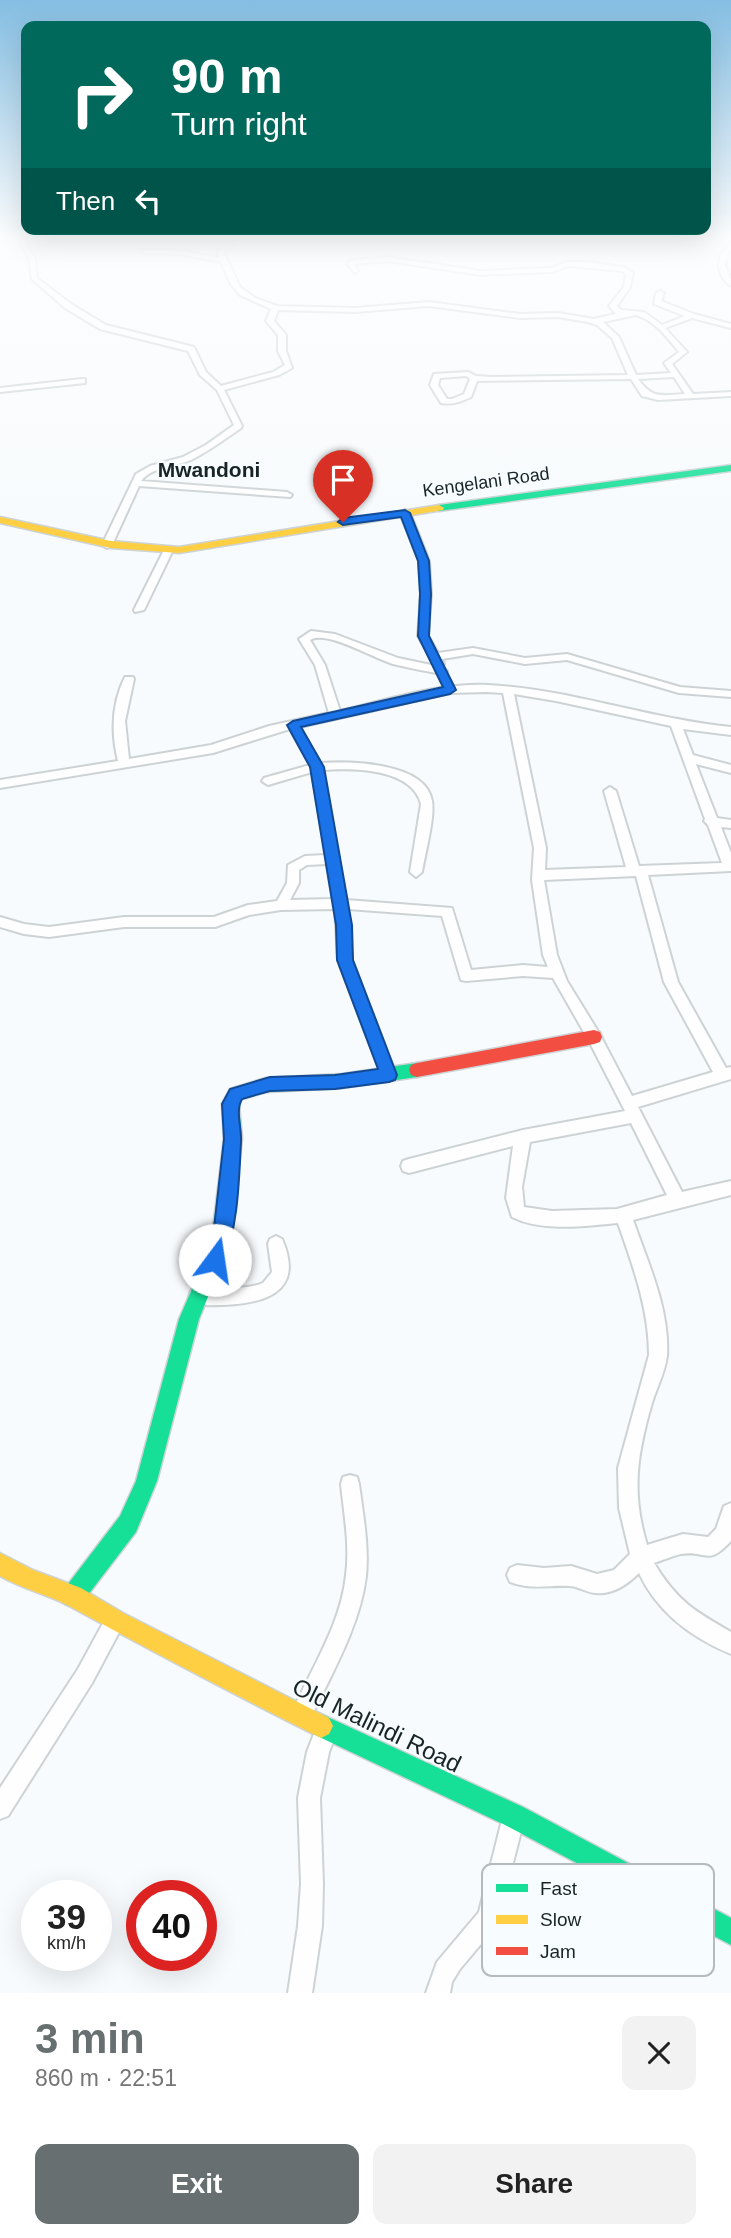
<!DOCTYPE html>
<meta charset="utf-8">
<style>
body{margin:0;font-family:Arial,sans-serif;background:#f2f2f2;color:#222;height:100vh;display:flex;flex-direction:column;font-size:26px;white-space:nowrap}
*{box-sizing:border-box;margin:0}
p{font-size:23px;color:#767676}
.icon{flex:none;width:38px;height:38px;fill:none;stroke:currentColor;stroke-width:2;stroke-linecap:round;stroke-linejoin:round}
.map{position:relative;height:1993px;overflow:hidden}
.drawer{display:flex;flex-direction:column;background:#fff;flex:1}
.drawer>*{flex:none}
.hud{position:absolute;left:21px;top:21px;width:690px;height:214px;border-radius:14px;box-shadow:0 7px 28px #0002;background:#00695c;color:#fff;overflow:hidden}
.speed{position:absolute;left:21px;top:1880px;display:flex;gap:14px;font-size:35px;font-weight:700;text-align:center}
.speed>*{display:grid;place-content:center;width:91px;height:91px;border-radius:50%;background:#fff;box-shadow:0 7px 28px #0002;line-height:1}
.speed small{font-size:18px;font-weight:400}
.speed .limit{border:10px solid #d22;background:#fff;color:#111}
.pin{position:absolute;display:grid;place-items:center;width:60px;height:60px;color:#fff;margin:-72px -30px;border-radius:50% 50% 50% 0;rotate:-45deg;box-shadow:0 0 7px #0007}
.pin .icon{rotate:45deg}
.me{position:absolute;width:77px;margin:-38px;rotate:14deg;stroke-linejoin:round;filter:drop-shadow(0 0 5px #0008)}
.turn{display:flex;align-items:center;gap:24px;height:147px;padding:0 35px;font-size:32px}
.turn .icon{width:91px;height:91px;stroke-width:2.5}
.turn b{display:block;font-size:49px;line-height:60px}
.then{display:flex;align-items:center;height:66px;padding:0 35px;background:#0003;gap:14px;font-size:26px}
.round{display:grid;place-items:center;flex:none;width:74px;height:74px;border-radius:14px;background:#f2f2f2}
.overview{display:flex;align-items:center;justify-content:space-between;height:119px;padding:0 35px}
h1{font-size:42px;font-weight:700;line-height:52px;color:#676f71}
.primary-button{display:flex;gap:14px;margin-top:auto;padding:14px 35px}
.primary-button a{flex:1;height:80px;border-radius:14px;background:#676f71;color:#fff;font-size:28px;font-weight:700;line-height:80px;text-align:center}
.primary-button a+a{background:#f2f2f2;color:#222}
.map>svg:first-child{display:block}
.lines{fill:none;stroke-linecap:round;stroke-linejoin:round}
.street-casing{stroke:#cdd3d5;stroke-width:4}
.fast-casing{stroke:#cdd3d5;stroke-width:3}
.slow-casing{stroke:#cdd3d5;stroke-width:3}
.jam-casing{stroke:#cdd3d5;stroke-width:3}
.street{fill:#fefeff;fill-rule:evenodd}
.fast{fill:#16e098;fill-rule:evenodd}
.slow{fill:#ffcf43;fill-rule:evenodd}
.jam{fill:#f24e42;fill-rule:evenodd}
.route{fill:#1a73e8;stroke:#114b97;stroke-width:2}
.labels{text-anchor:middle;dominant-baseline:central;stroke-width:5;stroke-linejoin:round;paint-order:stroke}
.far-street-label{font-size:18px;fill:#192426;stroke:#f7fcfe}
.far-quarter-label{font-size:21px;font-weight:bold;fill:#192426;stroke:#f7fcfe}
.near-street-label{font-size:24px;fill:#192426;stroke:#f7fcfe}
.key{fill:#f7fcfe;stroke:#b4bbbd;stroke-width:2}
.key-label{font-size:19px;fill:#192426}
</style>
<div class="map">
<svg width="731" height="1993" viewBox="0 0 731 1993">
<rect width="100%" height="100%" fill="#f8fbfd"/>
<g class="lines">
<defs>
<g id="street">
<path d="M24,237H30L27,243L35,259L37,278L71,304L106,325L194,347L206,372L221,386L273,372L285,365L278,351V335L266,321L271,309L240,295L230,283L221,262L179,254L143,253L141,250H179L219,258L218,251L229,242L230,238H234V244L224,253L240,287L255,298L277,306L355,308L429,302L520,314L558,313L594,319L616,314L609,306L624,287L626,274L622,271L568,266L552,272L481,275L387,261L354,264L358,271L355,273L347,264L352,260L387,257L481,271L551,268L567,262H586L624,267L633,273L630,287L617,306L621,310L644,312L662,325L685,316L654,304L656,293L660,291L664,293L661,301L694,314L731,324V328L692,318L665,328L687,352L672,364L693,394L731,392V396L658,400L642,396L631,379L477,381L471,397C460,402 453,405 441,403L430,385L434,374L468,372L476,376L491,377L628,375L612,338L597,325L588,322L558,317L520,318L429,306L355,312L278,310L274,321L286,335V351L292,368L279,375L224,390L242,426L241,428C225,439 210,450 193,459C176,467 153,466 141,481L287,492L292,495L290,497L139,486L112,545L107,548L102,545L136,474L150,466L183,457L206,445L234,425L217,390L200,375L188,351L100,329L65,308L32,279L29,259L21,243ZM636,315C654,320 667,337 679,352L664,363L671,373L636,375L619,337L603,322ZM466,376L470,379L464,394L452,399H447L438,385L440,378ZM674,377L685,394C662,395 653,400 638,379Z"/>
<path d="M731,244L725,265L731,280V286C715,275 715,255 731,244Z"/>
<polygon points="82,379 85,379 85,383 0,392 0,388"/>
<path d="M405,510L410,513L429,561L431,594L428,636L438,653L473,648L525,658L567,654L680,687L731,691V697L679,693L567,660L525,664L473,654L442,659L444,664L439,667L447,671L442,674C426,671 409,668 393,664C373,658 327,630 310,640L325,665L340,711C388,700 438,683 488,685C570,689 649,719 731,727V735L683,729L693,755L731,765V773L696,764L717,818L731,820V828L721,827L731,853V871L648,875L678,982L726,1068L731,1067V1079L638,1107L682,1192L731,1181V1195L633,1220C648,1263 670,1310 667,1356C665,1372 657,1387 652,1403C637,1454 631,1493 647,1545L683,1534L708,1537L716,1529L724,1506L731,1503V1541C707,1567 707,1550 681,1554C672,1556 663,1560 654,1563C677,1601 694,1611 731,1632V1654C692,1638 657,1612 639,1573C628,1584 612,1595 596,1593C587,1593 578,1586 569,1586C549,1585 530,1590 510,1582L507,1575L510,1568L517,1565L544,1568L571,1566L597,1574L614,1570L630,1554L619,1508L618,1468L649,1355C649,1309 633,1266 618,1223C585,1226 542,1232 512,1217L506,1198L513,1146L409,1173L403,1171L401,1166L403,1161L409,1159L523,1130L625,1111L589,1041L553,978L523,976L466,981L461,980L442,916L348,909L352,960L396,1075L394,1079L389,1081L384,1079L382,1075L338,960L335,909L281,910L249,915L215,927H124L49,937L24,934L0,927V917L24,924L49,927L124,917H214L248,905L277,901L287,883L288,865L305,856L326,855L312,772L268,785L262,781L264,778L310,765L290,729L213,753L0,788V780L118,761C111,733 112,703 125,677H133L134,679L125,721L129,759L211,745L269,726L329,713L315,665L299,639L311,631L335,634L398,658L436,666L418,636L421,594L419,561L400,513ZM486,692L503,693L534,848L532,880L543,955L548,967L523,965L471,970L452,908L346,900L323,770C353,768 412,768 421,804L410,872L416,877L422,872C425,854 435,817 432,801C426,762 350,761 320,763L300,727L450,693ZM514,694L556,701L671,726L705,819L704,821L708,825L722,863L639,866L616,791L610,787L604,791L626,867L545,870L546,848ZM327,864L333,899L290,900L299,883V870L307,865ZM636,876L664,982L713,1072L632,1096L599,1033L567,981L557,955L544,880ZM631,1123L667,1195L617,1209L552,1211L524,1207L522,1187L530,1142Z"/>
<polygon points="165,548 173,550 144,610 135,612 134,610"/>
<path d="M276,1236L282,1239C311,1305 241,1306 197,1305L191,1303L189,1297L191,1291C212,1283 239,1293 263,1283L272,1272L268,1244L270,1239Z"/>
<path d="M350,1475L357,1477L359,1484C363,1514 369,1546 366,1576C360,1627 330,1676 309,1722L302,1726L295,1722L291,1715C310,1670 341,1625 346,1575C350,1545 344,1514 341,1484L343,1477Z"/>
<polygon points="115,1611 122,1614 125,1621 92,1683 8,1816 0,1819 0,1788 78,1669 108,1614"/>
<polygon points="327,1718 335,1721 338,1729 329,1752 320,1798 323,1884 322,1926 312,1993 288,1993 298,1926 301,1884 298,1798 307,1752 319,1721"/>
<polygon points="514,1805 522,1808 525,1816 497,1925 460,1969 452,1982 450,1993 426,1993 437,1962 479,1912 503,1816 506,1808"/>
</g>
<g id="fast">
<polygon points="731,465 731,471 439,511 434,508 439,505"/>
<polygon points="417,1063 423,1065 425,1070 423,1075 417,1077 342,1088 266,1092 242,1099 239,1105 242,1139 229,1245 199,1319 157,1481 136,1532 81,1604 73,1607 65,1604 62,1596 65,1588 120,1516 136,1481 179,1319 211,1245 224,1139 222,1104 230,1089 266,1078 342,1074"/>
<polygon points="321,1714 523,1807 731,1918 731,1945 505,1825 313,1734 309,1726 313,1718"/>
</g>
<g id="slow">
<polygon points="439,505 444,508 443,510 179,553 111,548 0,523 0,517 111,541 179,547"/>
<path d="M0,1553L33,1570L81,1588L123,1613L329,1718L333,1726L329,1734L321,1738L313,1734C231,1693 150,1650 69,1606C47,1594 22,1589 0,1576Z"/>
</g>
<polygon id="jam" points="594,1030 600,1032 602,1037 600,1042 594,1044 417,1077 411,1075 409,1070 411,1065 417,1063"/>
</defs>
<use href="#street" class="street-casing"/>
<use href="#fast" class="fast-casing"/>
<use href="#slow" class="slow-casing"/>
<use href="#jam" class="jam-casing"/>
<use href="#street" class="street"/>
<use href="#fast" class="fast"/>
<use href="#slow" class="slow"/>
<use href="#jam" class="jam"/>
</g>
<linearGradient id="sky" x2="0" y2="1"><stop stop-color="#84bee2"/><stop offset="0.46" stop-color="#fcfdfe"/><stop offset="1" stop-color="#fcfdfe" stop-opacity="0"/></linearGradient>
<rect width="731" height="516" fill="url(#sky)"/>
<path class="route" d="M405,510L410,513L429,561L431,594L429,636L456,690L450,694L301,727L324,767L352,925L353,960L397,1075L395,1080L389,1082L335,1089L270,1091L242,1099C235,1111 242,1128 241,1142C239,1181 238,1230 222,1266L215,1269L209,1266L206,1260L214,1228L224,1139L222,1104L230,1089L270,1077L335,1075L378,1069L337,960L336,925L310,767L287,725L293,721L443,687L418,636L420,594L418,561L401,517L343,525L338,522L343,518Z"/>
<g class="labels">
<g class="far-street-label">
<text transform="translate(486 482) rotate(-8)">Kengelani Road</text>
</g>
<g class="far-quarter-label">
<text x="209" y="469">Mwandoni</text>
</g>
<g class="near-street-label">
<text transform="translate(377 1725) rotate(26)">Old Malindi Road</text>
</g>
</g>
<rect x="482" y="1864" width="232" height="112" rx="10" class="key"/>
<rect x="496" y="1884" width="32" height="8" fill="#16e098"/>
<rect x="496" y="1915" width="32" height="9" fill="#ffcf43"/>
<rect x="496" y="1947" width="32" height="8" fill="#f24e42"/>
<g class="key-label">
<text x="540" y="1895">Fast</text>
<text x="540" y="1926">Slow</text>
<text x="540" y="1958">Jam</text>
</g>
</svg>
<div class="speed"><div>39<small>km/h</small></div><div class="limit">40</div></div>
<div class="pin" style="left:343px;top:522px;background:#d93025"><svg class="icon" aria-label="arrive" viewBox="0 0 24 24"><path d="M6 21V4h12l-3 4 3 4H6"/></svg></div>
<svg class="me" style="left:215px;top:1260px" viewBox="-20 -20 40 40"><circle r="19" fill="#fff"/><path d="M0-13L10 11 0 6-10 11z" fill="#1a73e8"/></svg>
<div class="hud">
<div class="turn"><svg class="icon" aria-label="right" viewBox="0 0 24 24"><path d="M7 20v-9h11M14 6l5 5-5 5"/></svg><div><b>90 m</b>Turn right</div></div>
<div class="then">Then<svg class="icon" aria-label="left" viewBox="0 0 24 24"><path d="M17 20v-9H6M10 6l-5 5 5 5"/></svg></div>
</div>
</div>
<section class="drawer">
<div class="overview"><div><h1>3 min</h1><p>860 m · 22:51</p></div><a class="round"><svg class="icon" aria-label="close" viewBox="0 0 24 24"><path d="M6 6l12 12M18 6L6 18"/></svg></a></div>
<div class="primary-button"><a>Exit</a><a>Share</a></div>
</section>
